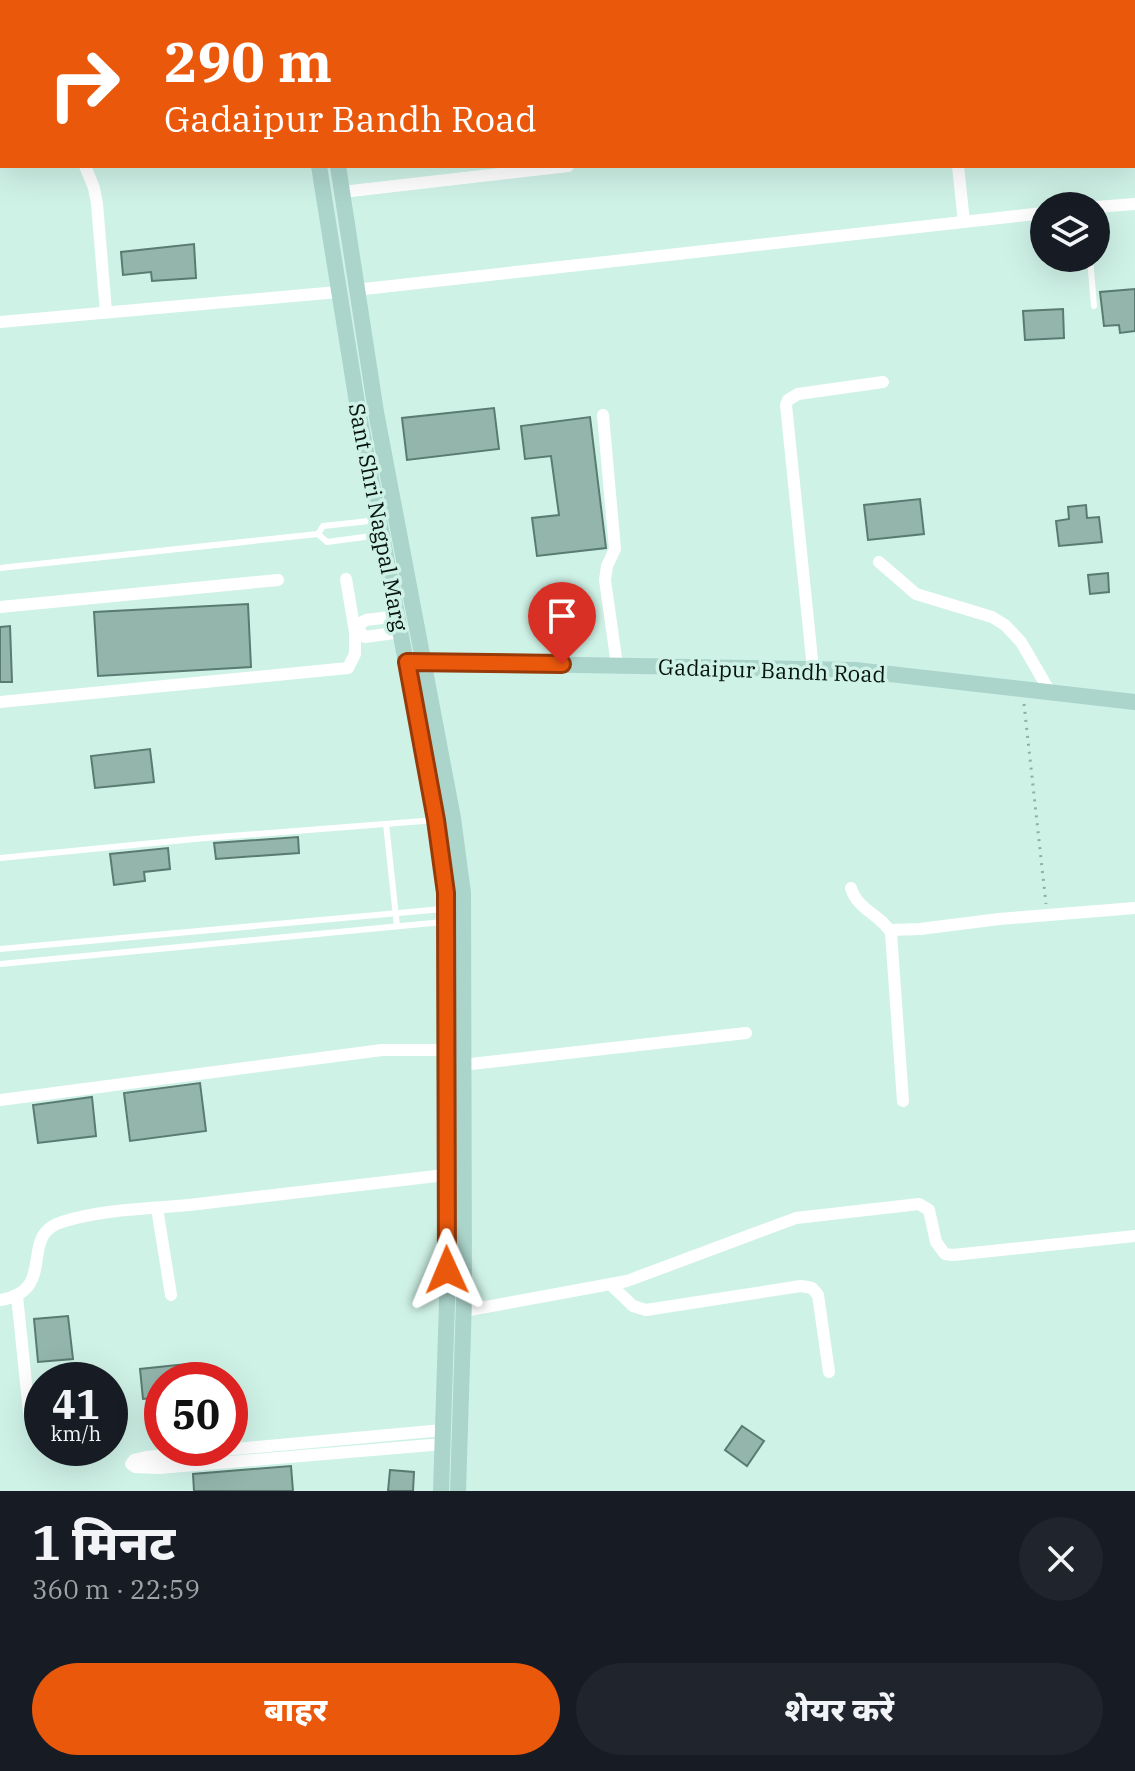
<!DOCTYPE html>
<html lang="hi">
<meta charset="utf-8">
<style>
body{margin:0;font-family:"IBM Plex Serif","Noto Sans Devanagari",serif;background:#20242c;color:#f1f3f6;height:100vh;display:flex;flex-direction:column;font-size:30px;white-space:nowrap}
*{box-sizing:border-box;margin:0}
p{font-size:26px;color:#9ea1a6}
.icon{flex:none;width:44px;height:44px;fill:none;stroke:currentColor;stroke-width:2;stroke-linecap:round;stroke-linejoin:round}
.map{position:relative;height:1491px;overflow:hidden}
.sheet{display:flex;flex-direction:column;background:#171b24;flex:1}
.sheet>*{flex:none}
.top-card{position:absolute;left:0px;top:0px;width:1136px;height:168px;box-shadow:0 8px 32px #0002;background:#ea580c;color:#fff;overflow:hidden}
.controls{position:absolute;left:1030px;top:192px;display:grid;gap:16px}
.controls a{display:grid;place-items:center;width:80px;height:80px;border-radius:50%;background:#171b24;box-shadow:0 8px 32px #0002;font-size:40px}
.speed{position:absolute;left:24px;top:1362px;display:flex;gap:16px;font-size:40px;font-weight:700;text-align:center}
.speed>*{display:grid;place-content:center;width:104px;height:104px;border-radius:50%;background:#171b24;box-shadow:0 8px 32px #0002;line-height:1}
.speed small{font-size:20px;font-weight:400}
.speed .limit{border:12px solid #d22;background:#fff;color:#111}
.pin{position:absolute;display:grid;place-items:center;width:68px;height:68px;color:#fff;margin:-82px -34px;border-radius:50% 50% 50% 0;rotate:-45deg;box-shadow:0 0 8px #0007}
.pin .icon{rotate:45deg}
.me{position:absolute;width:88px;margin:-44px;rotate:359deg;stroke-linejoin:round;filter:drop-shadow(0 0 6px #0008)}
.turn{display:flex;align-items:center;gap:28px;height:168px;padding:0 32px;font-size:36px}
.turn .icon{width:104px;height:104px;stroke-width:2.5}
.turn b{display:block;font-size:56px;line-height:68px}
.round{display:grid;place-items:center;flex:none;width:84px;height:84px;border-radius:42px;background:#20242c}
.summary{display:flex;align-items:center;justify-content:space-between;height:136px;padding:0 32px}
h1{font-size:48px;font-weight:800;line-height:60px}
.primary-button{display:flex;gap:16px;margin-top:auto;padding:16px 32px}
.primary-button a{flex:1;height:92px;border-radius:48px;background:#ea580c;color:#fff;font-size:32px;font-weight:800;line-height:92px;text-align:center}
.primary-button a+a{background:#20242c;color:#f1f3f6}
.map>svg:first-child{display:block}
.building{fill:#93b5ab;stroke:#5a7b71;stroke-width:2}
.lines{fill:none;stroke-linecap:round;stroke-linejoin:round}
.path{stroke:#91ada4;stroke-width:3;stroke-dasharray:2 6;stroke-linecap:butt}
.lane{stroke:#fff;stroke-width:6}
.street{stroke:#fff;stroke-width:12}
.secondary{stroke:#abd4cb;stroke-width:16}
.route-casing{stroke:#983908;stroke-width:20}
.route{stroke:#ea580c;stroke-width:14}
.labels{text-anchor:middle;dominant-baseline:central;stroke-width:7;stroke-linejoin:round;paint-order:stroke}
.street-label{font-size:22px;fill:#06130f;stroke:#cff2e7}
</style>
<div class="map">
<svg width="1135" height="1491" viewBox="0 0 1135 1491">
<rect width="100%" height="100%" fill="#cff2e7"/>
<g class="building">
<polygon points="194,244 196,278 152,281 151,272 123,275 121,252"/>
<polygon points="1135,289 1135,331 1120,333 1119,325 1104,326 1100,292"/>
<polygon points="1063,309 1064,338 1025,340 1023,311"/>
<polygon points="494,408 499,449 407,460 402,418"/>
<polygon points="590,417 606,548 537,556 532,518 559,515 551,456 525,459 521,426"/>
<polygon points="920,499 924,534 868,540 864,505"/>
<polygon points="1086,505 1087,518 1099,517 1102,542 1059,546 1056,521 1069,519 1068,507"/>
<polygon points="1108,573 1109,592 1090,594 1088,575"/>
<polygon points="248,604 251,667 98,676 94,612"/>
<polygon points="10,626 12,682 0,682 0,627"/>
<polygon points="150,749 154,782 95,788 91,756"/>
<polygon points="298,837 299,853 216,859 214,843"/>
<polygon points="168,848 170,869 144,872 145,881 114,885 110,854"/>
<polygon points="200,1083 206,1131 130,1141 124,1093"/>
<polygon points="92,1097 96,1136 38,1143 33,1105"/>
<polygon points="68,1316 73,1359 38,1362 34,1319"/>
<polygon points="196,1363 198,1380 162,1380 162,1397 143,1399 140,1369"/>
<polygon points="742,1426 764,1441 747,1466 725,1450"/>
<polygon points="291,1466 293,1491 194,1491 193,1474"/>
<polygon points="390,1470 414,1472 413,1491 388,1491"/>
</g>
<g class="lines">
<polyline class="path" points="1024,704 1046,904"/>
<g class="lane">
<polyline points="1090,258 1094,306"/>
<polyline points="378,520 323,526 318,534 327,542 379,535"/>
<polyline points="0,568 318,534"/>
<polyline points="386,824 397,926"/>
<polyline points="0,858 205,838 436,820"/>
<polyline points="0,949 443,909"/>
<polyline points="0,964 443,922"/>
</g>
<g class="street">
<polyline points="52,0 52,2"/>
<polyline points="509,0 510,2"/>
<polyline points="943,0 943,2"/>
<polyline points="1001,0 1001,2"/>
<polyline points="420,2 437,0"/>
<polyline points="1120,2 1127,1"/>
<polyline points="1134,63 1135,70"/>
<polyline points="1134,82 1135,81"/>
<polyline points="85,166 94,188 97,204 106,312"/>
<polyline points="958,166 964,222"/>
<polyline points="342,192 568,166"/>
<polyline points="1096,207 1135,204"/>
<polyline points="355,290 1044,213"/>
<polyline points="0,322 338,292"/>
<polyline points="603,415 615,549 607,566 605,580 617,665"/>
<polyline points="879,562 916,594 992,617 1005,625 1021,642 1050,692"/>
<polyline points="346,579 355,632"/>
<polyline points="0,607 278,580"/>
<polyline points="398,616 366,620 359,624 360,632 365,637 401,632"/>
<polyline points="813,669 786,405 788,400 798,394 883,382"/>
<polyline points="0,702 348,668 355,654 355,632 360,632"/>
<path d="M851,888C858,911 881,914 891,933L903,1101"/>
<polyline points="890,930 920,929 999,919 1135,908"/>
<polyline points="462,1065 746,1033"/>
<polyline points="0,1100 382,1050 446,1050"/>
<polyline points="157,1208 171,1295"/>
<polyline points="610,1284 633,1306 646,1310 801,1286 812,1288 818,1295 829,1372"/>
<polyline points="17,1296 29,1412"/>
<path d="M0,1300C59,1291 17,1235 62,1222C101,1209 148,1209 189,1205C274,1195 360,1185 445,1175"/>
<polyline points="464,1311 627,1281 796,1218 919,1204 929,1210 936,1242 945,1254 953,1255 1135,1236"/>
<polyline points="443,1444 159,1468 135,1467 131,1464 134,1460 146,1457 443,1430"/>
</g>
<g class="secondary">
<polyline points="294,0 294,2"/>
<polyline points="312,0 312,2"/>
<polyline points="319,166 359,415 436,820 446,893 447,1302 441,1491"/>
<polyline points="338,166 376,412 453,818 463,893 464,1300 458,1491"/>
<polyline points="416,662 855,670 1135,702"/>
</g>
</g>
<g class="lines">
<defs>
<polyline id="route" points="447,1270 446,893 436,820 407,662 562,664"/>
</defs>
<use href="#route" class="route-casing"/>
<use href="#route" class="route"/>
</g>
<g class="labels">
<g class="street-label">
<text transform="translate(379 517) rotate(79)">Sant Shri Nagpal Marg</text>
<text transform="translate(772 670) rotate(2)">Gadaipur Bandh Road</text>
</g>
</g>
</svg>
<div class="controls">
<a><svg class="icon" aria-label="layers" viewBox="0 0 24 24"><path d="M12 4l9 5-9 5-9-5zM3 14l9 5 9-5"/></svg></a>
</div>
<div class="speed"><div>41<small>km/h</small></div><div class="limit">50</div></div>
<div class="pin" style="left:562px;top:664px;background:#d93025"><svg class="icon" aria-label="arrive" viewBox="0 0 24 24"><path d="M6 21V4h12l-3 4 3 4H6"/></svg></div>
<svg class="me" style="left:447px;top:1270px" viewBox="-20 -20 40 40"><path d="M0-17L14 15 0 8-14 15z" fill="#ea580c" stroke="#fff" stroke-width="4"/></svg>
<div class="top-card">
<div class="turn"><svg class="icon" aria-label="right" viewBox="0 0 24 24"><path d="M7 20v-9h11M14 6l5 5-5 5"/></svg><div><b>290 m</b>Gadaipur Bandh Road</div></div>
</div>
</div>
<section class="sheet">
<div class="summary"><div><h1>1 मिनट</h1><p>360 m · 22:59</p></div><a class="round"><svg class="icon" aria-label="close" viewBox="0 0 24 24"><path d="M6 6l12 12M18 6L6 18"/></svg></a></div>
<div class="primary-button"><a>बाहर</a><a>शेयर करें</a></div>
</section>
